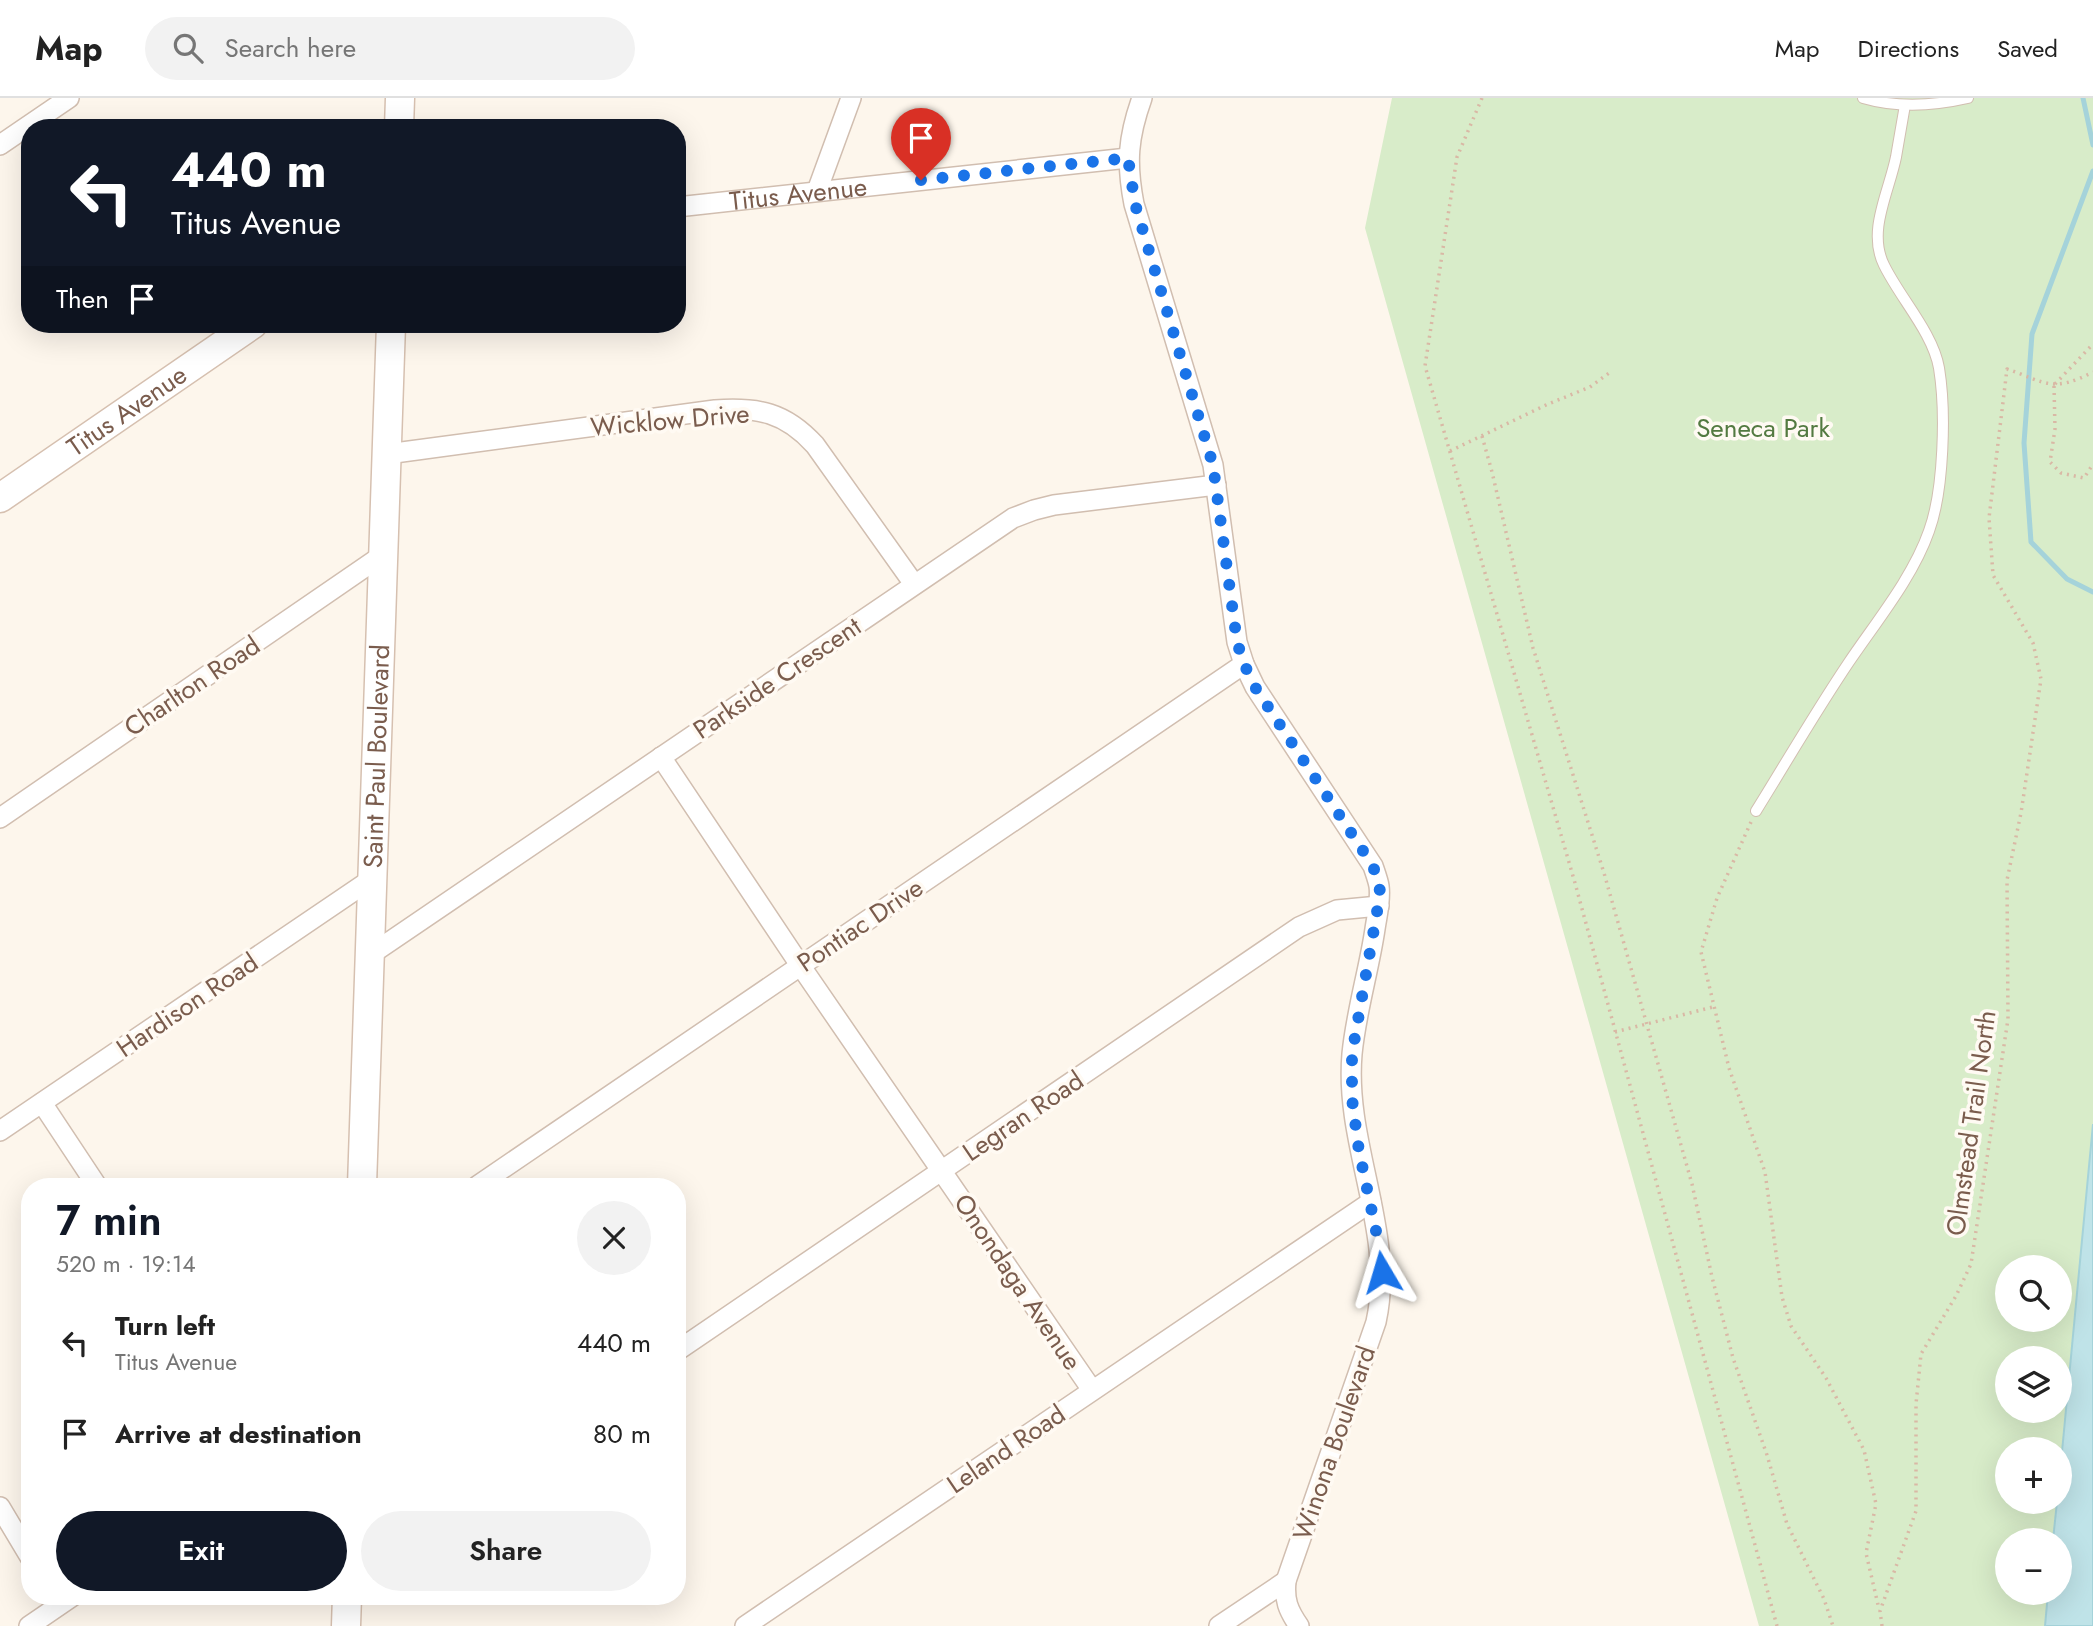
<!DOCTYPE html>
<meta charset="utf-8">
<style>
body{margin:0;font-family:Jost,sans-serif;background:#f2f2f2;color:#222;height:100vh;display:flex;flex-direction:column;font-size:26px;white-space:nowrap}
*{box-sizing:border-box;margin:0}
p{font-size:23px;color:#767676}
.icon{flex:none;width:38px;height:38px;fill:none;stroke:currentColor;stroke-width:2;stroke-linecap:round;stroke-linejoin:round}
.map{position:relative;flex:1;overflow:hidden}
.details{position:absolute;left:21px;top:1080px;width:665px;height:427px;display:flex;flex-direction:column;background:#fff;border-radius:28px;box-shadow:0 7px 28px #0002}
.details>*{flex:none}
.guide{position:absolute;left:21px;top:21px;width:665px;height:214px;border-radius:28px;box-shadow:0 7px 28px #0002;background:#111827;color:#fff;overflow:hidden}
.tools{position:absolute;left:1995px;top:1157px;display:grid;gap:14px}
.tools a{display:grid;place-items:center;width:77px;height:77px;border-radius:50%;background:#fff;box-shadow:0 7px 28px #0002;font-size:35px}
.pin{position:absolute;display:grid;place-items:center;width:60px;height:60px;color:#fff;margin:-72px -30px;border-radius:50% 50% 50% 0;rotate:-45deg;box-shadow:0 0 7px #0007}
.pin .icon{rotate:45deg}
.me{position:absolute;width:77px;margin:-38px;rotate:353deg;stroke-linejoin:round;filter:drop-shadow(0 0 5px #0008)}
.turn{display:flex;align-items:center;gap:24px;height:147px;padding:0 35px;font-size:32px}
.turn .icon{width:91px;height:91px;stroke-width:2.5}
.turn b{display:block;font-size:49px;line-height:60px}
.then{display:flex;align-items:center;height:66px;padding:0 35px;background:#0003;gap:14px;font-size:26px}
.round{display:grid;place-items:center;flex:none;width:74px;height:74px;border-radius:37px;background:#f2f2f2}
.head{display:flex;align-items:center;justify-content:space-between;height:119px;padding:0 35px}
h1{font-size:42px;font-weight:600;line-height:52px;color:#111827}
.cta{display:flex;gap:14px;margin-top:auto;padding:14px 35px}
.cta a{flex:1;height:80px;border-radius:42px;background:#111827;color:#fff;font-size:28px;font-weight:600;line-height:80px;text-align:center}
.cta a+a{background:#f2f2f2;color:#222}
ul{padding:0;list-style:none}
li{display:flex;align-items:center;gap:21px;height:91px;padding:0 35px}
li div{flex:1}
li b{display:block;font-size:26px}
li em{font-style:normal}
header{display:flex;align-items:center;gap:42px;box-sizing:border-box;height:98px;padding:0 35px;background:#fff;border-bottom:2px solid #e0e0e0}
header strong{font-size:33px}
nav{display:flex;gap:38px;margin-inline-start:auto;font-size:24px}
.search{width:490px;height:63px;background:#f2f2f2;display:flex;align-items:center;gap:18px;box-sizing:border-box;padding:0 24px;border-radius:38px;color:#767676;font-size:26px}
.map>svg:first-child{display:block}
.green{fill:#d8ecc9;fill-rule:evenodd}
.water{fill:#bfe3e8;stroke:#a5d3da;stroke-width:2}
.lines{fill:none;stroke-linecap:round;stroke-linejoin:round}
.stream{stroke:#a5d3da;stroke-width:5}
.lane-casing{stroke:#d1beb0;stroke-width:12}
.street-casing{stroke:#d1beb0;stroke-width:22}
.secondary-casing{stroke:#d6c0b0;stroke-width:31}
.path{stroke:#d9b8a5;stroke-width:3.5;stroke-dasharray:2 5;stroke-linecap:butt}
.lane{stroke:#fff;stroke-width:10}
.street{stroke:#fff;stroke-width:19}
.secondary{stroke:#fff;stroke-width:28}
.route{stroke:#1a73e8;stroke-width:12;stroke-dasharray:0 21.6}
.labels{text-anchor:middle;dominant-baseline:central;stroke-width:7;stroke-linejoin:round;paint-order:stroke}
.street-label{font-size:26px;fill:#7a5c4d;stroke:#fffaf3}
.park-label{font-size:26px;fill:#537a41;stroke:#fffaf3}
</style>
<header>
<strong>Map</strong>
<div class="search"><svg class="icon" aria-label="search" viewBox="0 0 24 24"><circle cx="10" cy="10" r="6"/><path d="M15 15l6 6"/></svg>Search here</div>
<nav><a>Map</a><a>Directions</a><a>Saved</a></nav>
</header>
<div class="map">
<svg width="2093" height="1528" viewBox="0 0 2093 1528">
<rect width="100%" height="100%" fill="#fdf6ec"/>
<path class="green" d="M1392,0H2093V1026L2060,1375V1351H2007V1404H2057L2053,1442H2007V1494L2048,1495L2045,1528H1759L1365,130ZM2007,1169H2060V1222H2007ZM2007,1260H2060V1312H2007Z"/>
<polygon class="water" points="2093,1026 2093,1528 2045,1528 2048,1495 2060,1494 2060,1442 2053,1442 2057,1404 2060,1404 2060,1375"/>
<g class="lines">
<g class="stream">
<polyline points="2083,0 2093,47"/>
<polyline points="2093,73 2032,236 2024,345 2031,444 2067,481 2093,494"/>
</g>
<defs>
<g id="lane">
<path d="M1863,0C1897,10 1933,8 1968,0"/>
<path d="M1756,713C1787,663 1816,613 1849,564C1876,524 1913,479 1929,433C1944,392 1946,313 1939,270C1933,235 1900,200 1884,167C1867,133 1889,94 1896,59C1899,42 1902,24 1905,7"/>
</g>
<g id="street">
<path d="M1142,0C1128,39 1126,65 1134,106L1213,367L1237,544L1244,566L1255,589L1373,768C1375,774 1378,782 1379,788C1381,802 1377,817 1375,831C1369,872 1356,914 1352,956C1344,1047 1396,1134 1376,1224L1286,1483C1284,1502 1288,1512 1299,1528"/>
<polyline points="0,47 69,0"/>
<polyline points="817,93 851,0"/>
<path id="s1" d="M677,109L1128,60"/>
<path d="M387,356L715,312C758,309 785,314 815,347L914,486"/>
<polyline points="661,659 800,867 1092,1292"/>
<polyline points="0,720 384,456"/>
<polyline points="370,857 1013,420 1034,412 1054,407 1216,387"/>
<polyline points="42,1005 97,1088"/>
<polyline points="0,1033 373,780"/>
<polyline points="477,1088 1244,566"/>
<polyline points="677,1253 1299,829 1337,812 1379,808"/>
<polyline points="0,1409 30,1459"/>
<polyline points="29,1528 73,1498"/>
<polyline points="745,1528 1371,1104"/>
<polyline points="1219,1528 1286,1483"/>
</g>
<g id="secondary">
<polyline points="399,30 400,0"/>
<path id="s2" d="M0,400L253,226"/>
<path id="s3" d="M362,1088L391,226"/>
<polyline points="346,1528 347,1498"/>
</g>
</defs>
<use href="#lane" class="lane-casing"/>
<use href="#street" class="street-casing"/>
<use href="#secondary" class="secondary-casing"/>
<g class="path">
<polyline points="1482,0 1457,59 1425,268 1575,785 1777,1528"/>
<polyline points="2055,286 2093,246"/>
<polyline points="2054,288 2055,331 2050,364 2061,375 2084,380 2093,366"/>
<polyline points="1482,338 1492,374 1533,550 1604,775 1692,1086 1712,1179 1733,1260 1767,1357 1787,1426 1824,1501 1833,1528"/>
<polyline points="1450,353 1548,306 1590,289 1609,275"/>
<polyline points="1751,724 1717,800 1701,854 1729,970 1765,1074 1782,1199 1791,1228 1826,1280 1864,1352 1876,1406 1866,1455 1879,1511"/>
<polyline points="1615,934 1713,909"/>
<path d="M1882,1528L1880,1513L1916,1413V1306L1921,1256L1956,1198L1971,1166L2008,921L2007,782L2021,715L2041,581L2033,545L1993,477L1989,420L2007,271C2047,285 2052,295 2093,274"/>
</g>
<use href="#lane" class="lane"/>
<use href="#street" class="street"/>
<use href="#secondary" class="secondary"/>
</g>
<g class="lines">
<polyline class="route" points="921,82 1128,60 1135,106 1213,367 1237,544 1244,566 1255,589 1373,768 1380,789 1378,808 1352,956 1352,1001 1359,1053 1379,1147 1382,1174"/>
</g>
<g class="labels">
<g class="street-label">
<text stroke="none"><textPath href="#s1" startOffset="122">Titus Avenue</textPath></text>
<text stroke="none"><textPath href="#s2" startOffset="154">Titus Avenue</textPath></text>
<text transform="translate(670 322) rotate(-5)">Wicklow Drive</text>
<text transform="translate(777 580) rotate(-34)">Parkside Crescent</text>
<text transform="translate(192 588) rotate(-34)">Charlton Road</text>
<text stroke="none"><textPath href="#s3" startOffset="430">Saint Paul Boulevard</textPath></text>
<text transform="translate(860 827) rotate(-34)">Pontiac Drive</text>
<text transform="translate(187 907) rotate(-34)">Hardison Road</text>
<text transform="translate(1023 1018) rotate(-34)">Legran Road</text>
<text transform="translate(1971 1025) rotate(-82)">Olmstead Trail North</text>
<text transform="translate(1018 1184) rotate(56)">Onondaga Avenue</text>
<text transform="translate(1334 1345) rotate(-71)">Winona Boulevard</text>
<text transform="translate(1006 1351) rotate(-34)">Leland Road</text>
</g>
<g class="park-label">
<text x="1763" y="330">Seneca Park</text>
</g>
</g>
</svg>
<div class="tools">
<a><svg class="icon" aria-label="search" viewBox="0 0 24 24"><circle cx="10" cy="10" r="6"/><path d="M15 15l6 6"/></svg></a>
<a><svg class="icon" aria-label="layers" viewBox="0 0 24 24"><path d="M12 4l9 5-9 5-9-5zM3 14l9 5 9-5"/></svg></a>
<a>+</a>
<a>−</a>
</div>
<div class="pin" style="left:921px;top:82px;background:#d93025"><svg class="icon" aria-label="arrive" viewBox="0 0 24 24"><path d="M6 21V4h12l-3 4 3 4H6"/></svg></div>
<svg class="me" style="left:1382px;top:1174px" viewBox="-20 -20 40 40"><path d="M0-17L14 15 0 8-14 15z" fill="#1a73e8" stroke="#fff" stroke-width="4"/></svg>
<div class="guide">
<div class="turn"><svg class="icon" aria-label="left" viewBox="0 0 24 24"><path d="M17 20v-9H6M10 6l-5 5 5 5"/></svg><div><b>440 m</b>Titus Avenue</div></div>
<div class="then">Then<svg class="icon" aria-label="arrive" viewBox="0 0 24 24"><path d="M6 21V4h12l-3 4 3 4H6"/></svg></div>
</div>
<section class="details">
<div class="head"><div><h1>7 min</h1><p>520 m · 19:14</p></div><a class="round"><svg class="icon" aria-label="close" viewBox="0 0 24 24"><path d="M6 6l12 12M18 6L6 18"/></svg></a></div>
<ul>
<li><svg class="icon" aria-label="left" viewBox="0 0 24 24"><path d="M17 20v-9H6M10 6l-5 5 5 5"/></svg><div><b>Turn left</b><p>Titus Avenue</p></div><em>440 m</em></li>
<li><svg class="icon" aria-label="arrive" viewBox="0 0 24 24"><path d="M6 21V4h12l-3 4 3 4H6"/></svg><div><b>Arrive at destination</b></div><em>80 m</em></li>
</ul>
<div class="cta"><a>Exit</a><a>Share</a></div>
</section>
</div>
